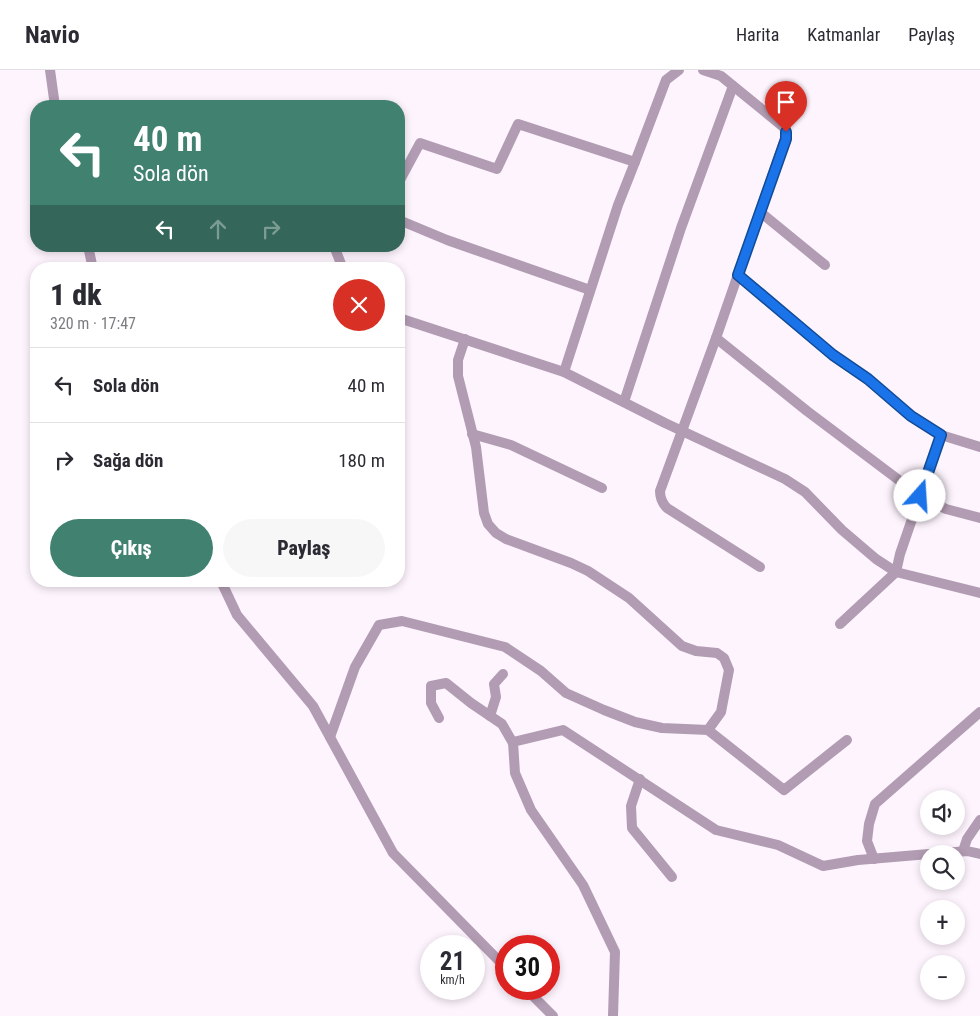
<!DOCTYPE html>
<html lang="tr">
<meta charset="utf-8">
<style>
body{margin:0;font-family:"Roboto Condensed",sans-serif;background:#f7f7f7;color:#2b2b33;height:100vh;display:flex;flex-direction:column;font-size:19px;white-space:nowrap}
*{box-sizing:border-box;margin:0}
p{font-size:16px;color:#7c7c81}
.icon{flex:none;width:28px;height:28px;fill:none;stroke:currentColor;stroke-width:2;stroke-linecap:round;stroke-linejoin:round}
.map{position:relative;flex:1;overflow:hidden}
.details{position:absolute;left:30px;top:192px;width:375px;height:325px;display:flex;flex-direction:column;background:#fff;border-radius:20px;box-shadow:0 2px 8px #0003}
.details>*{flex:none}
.hud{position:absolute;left:30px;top:30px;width:375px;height:152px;border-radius:20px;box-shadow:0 2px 8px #0003;background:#418170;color:#fff;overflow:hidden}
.tools{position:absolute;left:920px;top:720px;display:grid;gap:10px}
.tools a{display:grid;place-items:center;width:45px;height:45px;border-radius:50%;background:#fff;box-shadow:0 2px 8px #0003;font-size:25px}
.speed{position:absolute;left:420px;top:865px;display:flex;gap:10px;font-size:25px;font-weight:700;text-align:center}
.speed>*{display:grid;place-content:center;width:65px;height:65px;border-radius:50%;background:#fff;box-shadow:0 2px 8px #0003;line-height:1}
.speed small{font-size:12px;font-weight:400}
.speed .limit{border:8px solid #d22;background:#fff;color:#111}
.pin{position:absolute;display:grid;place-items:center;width:42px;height:42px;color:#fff;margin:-51px -21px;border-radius:50% 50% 50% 0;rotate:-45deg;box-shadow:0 0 5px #0007}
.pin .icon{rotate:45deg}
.me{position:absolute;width:55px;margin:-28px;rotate:19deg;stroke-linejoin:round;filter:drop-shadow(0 0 4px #0008)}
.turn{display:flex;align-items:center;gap:18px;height:105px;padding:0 20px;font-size:22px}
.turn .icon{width:65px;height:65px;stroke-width:2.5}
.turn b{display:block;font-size:35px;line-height:42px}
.lanes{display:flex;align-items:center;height:48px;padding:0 20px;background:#0003;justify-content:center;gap:25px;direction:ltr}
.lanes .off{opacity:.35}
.round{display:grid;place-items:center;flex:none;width:52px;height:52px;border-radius:26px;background:#f7f7f7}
.summary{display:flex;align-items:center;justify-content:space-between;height:85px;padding:0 20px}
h1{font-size:30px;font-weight:800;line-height:38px}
.button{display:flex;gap:10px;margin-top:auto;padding:10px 20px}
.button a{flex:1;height:58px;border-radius:30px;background:#418170;color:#fff;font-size:20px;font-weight:800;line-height:58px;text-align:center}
.button a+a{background:#f7f7f7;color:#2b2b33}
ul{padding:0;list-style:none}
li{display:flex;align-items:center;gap:15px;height:75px;padding:0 20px;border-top:1px solid #e1e1e2}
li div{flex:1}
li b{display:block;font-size:19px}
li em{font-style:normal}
header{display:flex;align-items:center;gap:30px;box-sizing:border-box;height:70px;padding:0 25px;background:#fff;border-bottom:1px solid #e1e1e2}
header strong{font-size:24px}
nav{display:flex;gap:28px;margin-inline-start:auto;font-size:18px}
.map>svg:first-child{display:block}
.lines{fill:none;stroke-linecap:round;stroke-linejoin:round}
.minor{stroke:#b29cb3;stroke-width:10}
.route-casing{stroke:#114b97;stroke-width:12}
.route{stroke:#1a73e8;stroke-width:9}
</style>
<header>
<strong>Navio</strong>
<nav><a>Harita</a><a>Katmanlar</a><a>Paylaş</a></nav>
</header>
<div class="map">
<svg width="980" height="946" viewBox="0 0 980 946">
<rect width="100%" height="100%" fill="#fef4fe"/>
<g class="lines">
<g class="minor">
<polyline points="50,0 55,36"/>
<path d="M703,0L721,6L786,59V66L716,268L660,421C660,428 662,433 667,438L760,497"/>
<polyline points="399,112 420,73 497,99 518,54 635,92"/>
<polyline points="760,142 825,195"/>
<polyline points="399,150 447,170 590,220"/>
<polyline points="88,176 93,199"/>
<polyline points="334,176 343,199"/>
<polyline points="738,205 833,285 868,309 911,346 941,365 980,377"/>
<polyline points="399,248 564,302 665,353 785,409 805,422 842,460 876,489 896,502 980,523"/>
<polyline points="716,268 807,341 920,426 946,439 980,448"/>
<polyline points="465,269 458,290 458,306 476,377 484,443 488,454 496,463 506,469 571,493 588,501 629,528 682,576 696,581 717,583 724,588 729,600 721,642 708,660"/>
<polyline points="564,302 618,135 635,92 666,10 679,0"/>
<polyline points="624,332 681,158 733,16"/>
<polyline points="472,364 511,375 602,418"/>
<polyline points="221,511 237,545 313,636 393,783 506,898"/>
<polyline points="840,554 896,502 900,484 941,365"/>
<polyline points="490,646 496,627 494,614 503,604"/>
<polyline points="439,648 431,633 431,616 446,613 471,633 502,654 513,673"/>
<polyline points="330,667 355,597 379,555 402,551 505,577 541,601 566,623 604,640 635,652 662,658 708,660 784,720 847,670"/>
<polyline points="640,709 631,736 632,758 672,807"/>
<polyline points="963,781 967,769 980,750"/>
<polyline points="934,784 967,781 980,784"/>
<polyline points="874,789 867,771 869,754 875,734 980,642"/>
<polyline points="526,919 553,946"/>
<polyline points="613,946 615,882 583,815 531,740 515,703 513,672 563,660 716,760 778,775 823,796 858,790 929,784"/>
</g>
</g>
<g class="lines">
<defs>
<polyline id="route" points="786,62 786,69 738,205 833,285 868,309 911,346 941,365 920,426"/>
</defs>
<use href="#route" class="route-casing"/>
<use href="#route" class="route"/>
</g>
</svg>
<div class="tools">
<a><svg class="icon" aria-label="sound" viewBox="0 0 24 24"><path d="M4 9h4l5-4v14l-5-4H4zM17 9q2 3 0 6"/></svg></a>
<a><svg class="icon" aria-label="search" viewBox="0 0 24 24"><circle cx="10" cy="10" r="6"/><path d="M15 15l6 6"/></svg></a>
<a>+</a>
<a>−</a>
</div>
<div class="speed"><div>21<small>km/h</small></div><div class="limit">30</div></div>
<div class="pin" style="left:786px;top:62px;background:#d93025"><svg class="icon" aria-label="arrive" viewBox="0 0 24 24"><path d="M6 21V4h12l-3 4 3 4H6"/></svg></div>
<svg class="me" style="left:920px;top:426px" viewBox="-20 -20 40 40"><circle r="19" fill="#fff"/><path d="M0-13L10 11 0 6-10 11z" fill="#1a73e8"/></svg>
<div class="hud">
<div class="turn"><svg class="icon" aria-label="left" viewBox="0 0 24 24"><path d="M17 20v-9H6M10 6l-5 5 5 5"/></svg><div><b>40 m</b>Sola dön</div></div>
<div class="lanes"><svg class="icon" aria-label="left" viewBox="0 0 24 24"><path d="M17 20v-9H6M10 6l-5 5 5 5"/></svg><svg class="icon off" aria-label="ahead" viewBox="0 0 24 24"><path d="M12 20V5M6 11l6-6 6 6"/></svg><svg class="icon off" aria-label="right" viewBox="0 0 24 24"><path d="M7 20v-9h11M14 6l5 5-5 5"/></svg></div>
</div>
<section class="details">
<div class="summary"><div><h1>1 dk</h1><p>320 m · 17:47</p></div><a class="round" style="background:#d93025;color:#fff"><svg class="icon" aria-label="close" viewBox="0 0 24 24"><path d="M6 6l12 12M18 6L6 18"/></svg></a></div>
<ul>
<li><svg class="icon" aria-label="left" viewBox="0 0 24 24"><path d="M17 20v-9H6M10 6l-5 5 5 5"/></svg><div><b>Sola dön</b></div><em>40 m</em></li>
<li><svg class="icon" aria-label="right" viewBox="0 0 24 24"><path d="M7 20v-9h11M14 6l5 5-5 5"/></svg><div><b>Sağa dön</b></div><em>180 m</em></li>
</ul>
<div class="button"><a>Çıkış</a><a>Paylaş</a></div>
</section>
</div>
